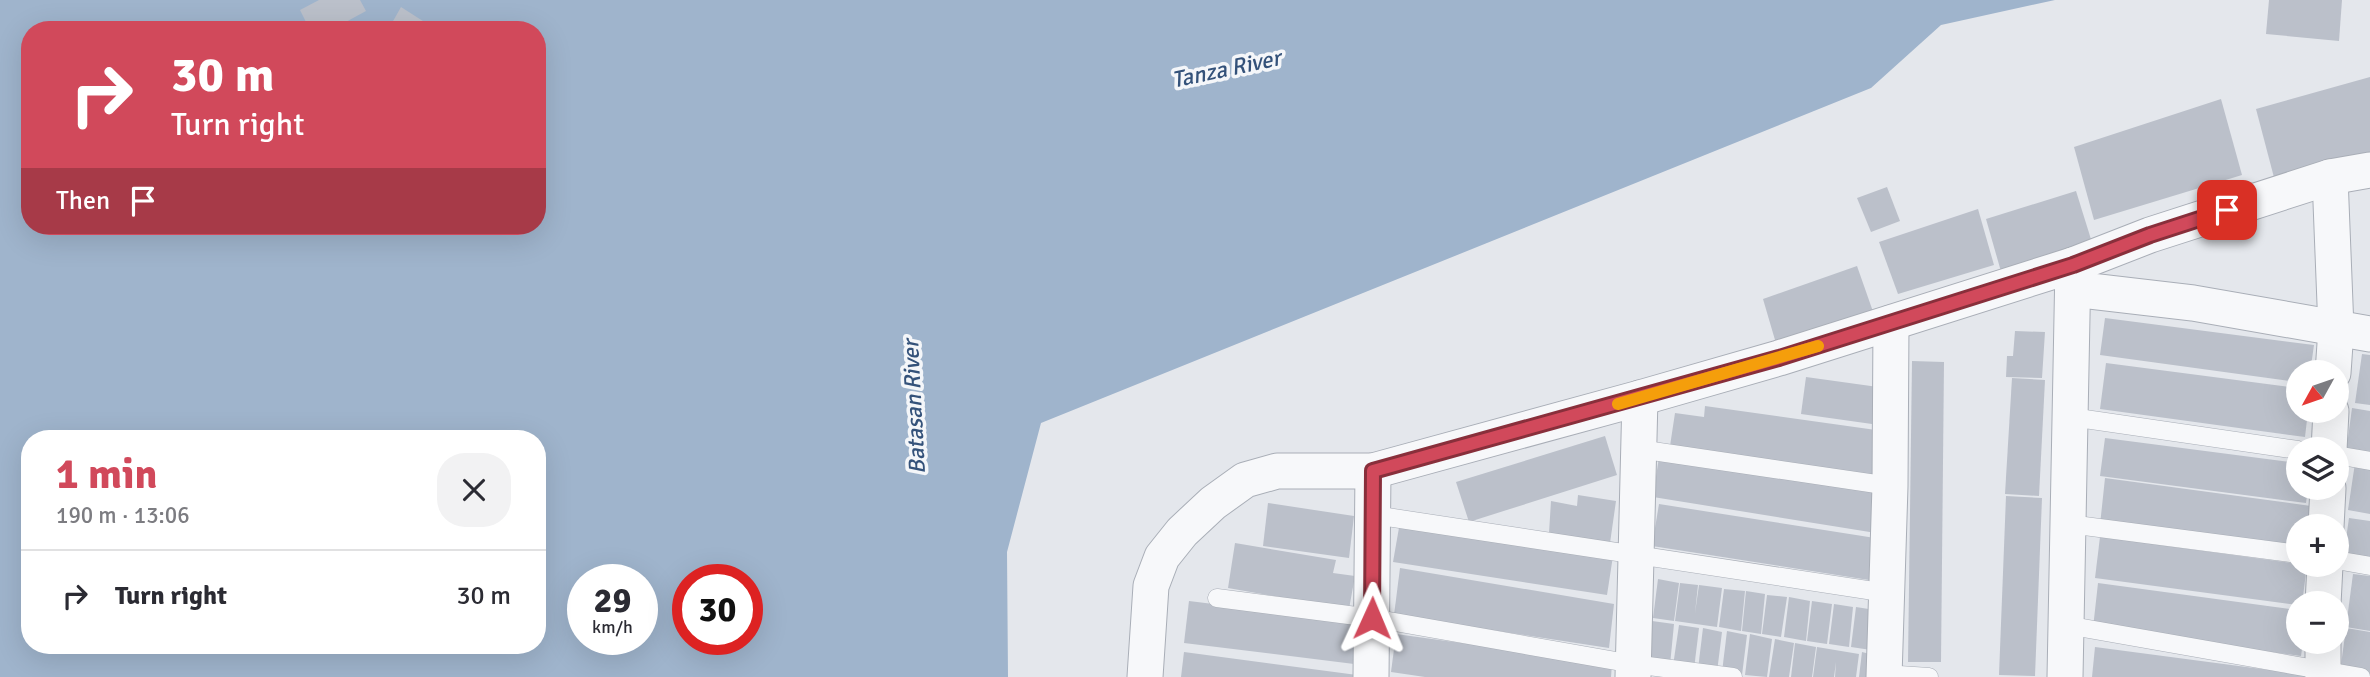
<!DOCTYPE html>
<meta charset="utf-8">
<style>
body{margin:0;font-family:Signika,sans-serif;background:#f2f2f3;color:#2b2b33;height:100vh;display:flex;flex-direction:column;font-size:26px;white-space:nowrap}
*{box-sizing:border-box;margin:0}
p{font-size:23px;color:#7c7c81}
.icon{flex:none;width:38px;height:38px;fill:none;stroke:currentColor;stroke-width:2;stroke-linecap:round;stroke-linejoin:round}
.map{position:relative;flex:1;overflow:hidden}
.drawer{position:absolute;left:21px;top:430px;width:525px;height:224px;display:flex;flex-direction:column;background:#fff;border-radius:28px;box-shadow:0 7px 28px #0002}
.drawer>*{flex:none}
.hud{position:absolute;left:21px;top:21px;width:525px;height:214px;border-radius:28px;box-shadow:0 7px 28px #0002;background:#d1495b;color:#fff;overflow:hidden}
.needle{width:46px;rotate:230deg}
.tools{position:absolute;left:2286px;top:360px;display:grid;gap:14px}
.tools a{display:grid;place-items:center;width:63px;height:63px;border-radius:50%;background:#fff;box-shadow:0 7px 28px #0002;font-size:35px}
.speed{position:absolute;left:567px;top:564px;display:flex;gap:14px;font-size:35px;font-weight:700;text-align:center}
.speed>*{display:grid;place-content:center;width:91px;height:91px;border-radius:50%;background:#fff;box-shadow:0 7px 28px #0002;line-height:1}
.speed small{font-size:18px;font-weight:400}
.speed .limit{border:10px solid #d22;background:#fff;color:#111}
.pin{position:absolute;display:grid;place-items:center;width:60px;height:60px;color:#fff;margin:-30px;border-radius:14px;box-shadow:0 4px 10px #0006}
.me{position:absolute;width:77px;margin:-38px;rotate:1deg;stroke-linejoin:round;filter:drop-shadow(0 0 5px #0008)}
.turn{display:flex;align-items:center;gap:24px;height:147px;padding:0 35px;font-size:32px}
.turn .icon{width:91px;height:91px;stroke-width:2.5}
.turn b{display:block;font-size:49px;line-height:60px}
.then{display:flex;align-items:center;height:66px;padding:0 35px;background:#0003;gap:14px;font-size:26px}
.round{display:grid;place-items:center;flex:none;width:74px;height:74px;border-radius:28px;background:#f2f2f3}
.headline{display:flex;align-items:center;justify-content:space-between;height:119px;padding:0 35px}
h1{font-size:42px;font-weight:700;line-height:52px;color:#d1495b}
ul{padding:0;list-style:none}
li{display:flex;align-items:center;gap:21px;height:91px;padding:0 35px;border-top:2px solid #e1e1e2}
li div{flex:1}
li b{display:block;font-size:26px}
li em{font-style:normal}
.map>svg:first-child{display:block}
.water{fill:#9fb4cc;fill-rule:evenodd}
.building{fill:#bbc0ca}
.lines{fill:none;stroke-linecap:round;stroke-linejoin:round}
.lane-casing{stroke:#a9aeb7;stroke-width:19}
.street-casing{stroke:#a9aeb7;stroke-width:37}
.lane{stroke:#f7f8fa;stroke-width:18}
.street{stroke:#f7f8fa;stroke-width:35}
.route-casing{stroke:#882f3b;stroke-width:18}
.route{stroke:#d1495b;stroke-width:12}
.slow{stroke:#f59e0b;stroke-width:12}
.labels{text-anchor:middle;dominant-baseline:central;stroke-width:7;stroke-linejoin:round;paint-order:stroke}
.water-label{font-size:23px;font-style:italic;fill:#34527a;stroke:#f4f6f9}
</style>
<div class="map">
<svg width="2370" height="677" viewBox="0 0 2370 677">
<rect width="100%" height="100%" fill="#e4e7ec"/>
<path class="water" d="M0,0H2055L1941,25L1871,88L1041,423L1007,552L1008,677H0ZM30,30H537V226H30ZM30,439H537V646H30ZM583,579H642V639H583ZM688,579H747V639H688Z"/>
<g class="building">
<polygon points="319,0 360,0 366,11 331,30 310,30 300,10"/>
<polygon points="2269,0 2342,0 2339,41 2266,34"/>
<polygon points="401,7 437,30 388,30"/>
<polygon points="2370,77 2370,158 2276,185 2256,109"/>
<polygon points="2221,99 2242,175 2094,220 2074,147"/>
<polygon points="1887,187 1900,221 1871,232 1857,198"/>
<polygon points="2076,191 2094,249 2002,275 1986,219"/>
<polygon points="1978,209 1994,265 1898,294 1879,242"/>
<polygon points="1857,266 1877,323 1780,357 1763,299"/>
<polygon points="2105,318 2314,345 2310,373 2298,373 2298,382 2100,355"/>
<polygon points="2015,331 2045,332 2042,378 2006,377 2007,356 2013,356"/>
<polygon points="2362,354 2370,355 2370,405 2355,403"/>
<polygon points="1912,361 1944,362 1941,662 1908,662"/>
<polygon points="2106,363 2298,388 2298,411 2308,411 2305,437 2100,409"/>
<polygon points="1806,377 1878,387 1872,424 1801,414"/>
<polygon points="2012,378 2045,380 2039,496 2005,494"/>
<polygon points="1705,406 1883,431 1876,476 1670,446 1675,413 1704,417"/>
<polygon points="2352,408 2370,411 2370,457 2346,453"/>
<polygon points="1605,436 1617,475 1469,522 1456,482"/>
<polygon points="2105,438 2298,463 2298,488 2308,488 2306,503 2100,476"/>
<polygon points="1659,457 1881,493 1876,533 1653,497"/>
<polygon points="2355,463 2370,465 2370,514 2348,510"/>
<polygon points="2105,478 2311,506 2308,527 2298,527 2298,552 2100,525"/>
<polygon points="1578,495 1616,501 1610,543 1549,533 1551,501 1577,506"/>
<polygon points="2006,496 2042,498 2035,676 1999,675"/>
<polygon points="1268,503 1354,516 1349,558 1263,546"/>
<polygon points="1659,504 1875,538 1869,580 1652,546"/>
<polygon points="2349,518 2370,521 2370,564 2343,560"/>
<polygon points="1400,522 1613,556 1607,595 1393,562"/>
<polygon points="2100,537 2307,565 2302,604 2298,605 2095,578"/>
<polygon points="1235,543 1336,560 1333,573 1355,576 1349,609 1228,588"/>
<polygon points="1400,568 1614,604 1609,648 1394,615"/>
<polygon points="2353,574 2370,576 2370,631 2346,627"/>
<polygon points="1658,579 1679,583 1674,621 1653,618"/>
<polygon points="1680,583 1698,585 1695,613 1699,585 1722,588 1717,627 1675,621"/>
<polygon points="2098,583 2298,610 2298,642 2303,642 2301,656 2093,628"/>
<polygon points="1724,589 1745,591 1741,631 1719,627"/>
<polygon points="1746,591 1765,594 1761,634 1742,631"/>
<polygon points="1767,595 1787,597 1781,637 1762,634"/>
<polygon points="1789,597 1810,601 1806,641 1784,637"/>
<polygon points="1189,601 1358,622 1354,664 1184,643"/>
<polygon points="1812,601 1832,604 1827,644 1807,641"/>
<polygon points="1834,604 1853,607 1849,647 1829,644"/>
<polygon points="1856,607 1875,610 1871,650 1851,647"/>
<polygon points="1652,621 1674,624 1670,665 1647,663"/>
<polygon points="1679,625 1699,628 1694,669 1673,666"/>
<polygon points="1703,628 1722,632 1717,672 1698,669"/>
<polygon points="2346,628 2370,632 2370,677 2340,672"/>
<polygon points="1727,631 1747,635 1742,675 1722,672"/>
<polygon points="1396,634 1612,664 1611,677 1425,677 1391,672"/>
<polygon points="1750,634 1772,639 1767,677 1745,675"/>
<polygon points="1775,639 1794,643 1789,677 1769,677"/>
<polygon points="1795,643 1816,647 1812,677 1791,677"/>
<polygon points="1817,647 1859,654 1856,677 1835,677 1836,662 1834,677 1813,677"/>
<polygon points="2095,647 2307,675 2307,677 2092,677"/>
<polygon points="1184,652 1357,675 1356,677 1181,677"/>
<polygon points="1862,652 1878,656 1875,677 1859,677"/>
</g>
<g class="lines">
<defs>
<g id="lane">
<polyline points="2071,417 2298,450"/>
<polyline points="1639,449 1890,486"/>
<polyline points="2336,455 2370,461"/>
<polyline points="1374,515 1887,593"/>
<polyline points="2069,524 2298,554"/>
<polyline points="2336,560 2370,566"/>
<polyline points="1217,598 1372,618 1633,664 1733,677"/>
<polyline points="2066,625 2361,677"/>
<polyline points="1884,674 1929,677"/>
</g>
<g id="street">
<polyline points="2330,177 2336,329 2333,373"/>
<polyline points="2073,289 2193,303 2370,334"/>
<polyline points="2329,450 2331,411"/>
<polyline points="2326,527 2328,488"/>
<polyline points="2323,604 2325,565"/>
<polyline points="1145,677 1151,586 1162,557 1182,532 1213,503 1245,480 1277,471 1373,471 1640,398 1779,358 2073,265 2150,235 2330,177 2370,170"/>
<polyline points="1371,677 1373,471"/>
<polyline points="1633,677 1640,398"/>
<polyline points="1884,677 1890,486 1891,323"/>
<polyline points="2065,677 2073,265"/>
<polyline points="2323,677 2323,642"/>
</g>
</defs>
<use href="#lane" class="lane-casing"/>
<use href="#street" class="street-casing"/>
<use href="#lane" class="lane"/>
<use href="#street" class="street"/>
</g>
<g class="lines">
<defs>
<polyline id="route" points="1372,618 1373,471 1779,358 2073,265 2150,235 2227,210"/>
</defs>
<use href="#route" class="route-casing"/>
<use href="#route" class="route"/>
<polyline class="slow" points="1618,404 1818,346"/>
</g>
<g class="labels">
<g class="water-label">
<text transform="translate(1226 69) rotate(-12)">Tanza River</text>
<text transform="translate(914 407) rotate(-93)">Batasan River</text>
</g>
</g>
</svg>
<div class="tools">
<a><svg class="needle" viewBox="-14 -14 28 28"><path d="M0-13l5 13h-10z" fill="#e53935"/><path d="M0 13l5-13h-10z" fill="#7c7c81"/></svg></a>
<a><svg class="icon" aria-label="layers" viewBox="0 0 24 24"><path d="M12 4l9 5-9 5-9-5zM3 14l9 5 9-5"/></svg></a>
<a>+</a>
<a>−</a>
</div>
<div class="speed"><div>29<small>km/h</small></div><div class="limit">30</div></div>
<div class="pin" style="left:2227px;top:210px;background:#d93025"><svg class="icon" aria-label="arrive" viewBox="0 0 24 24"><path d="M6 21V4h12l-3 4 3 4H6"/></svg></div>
<svg class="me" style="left:1372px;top:618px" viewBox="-20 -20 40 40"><path d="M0-17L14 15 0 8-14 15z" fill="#d1495b" stroke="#fff" stroke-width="4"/></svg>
<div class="hud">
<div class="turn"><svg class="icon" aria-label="right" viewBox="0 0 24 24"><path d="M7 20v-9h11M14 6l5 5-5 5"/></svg><div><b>30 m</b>Turn right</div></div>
<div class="then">Then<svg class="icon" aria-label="arrive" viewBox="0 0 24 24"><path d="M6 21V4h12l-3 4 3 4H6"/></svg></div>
</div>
<section class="drawer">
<div class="headline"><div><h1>1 min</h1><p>190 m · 13:06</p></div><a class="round"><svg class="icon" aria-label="close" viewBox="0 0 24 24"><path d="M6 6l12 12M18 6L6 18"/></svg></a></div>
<ul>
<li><svg class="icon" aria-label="right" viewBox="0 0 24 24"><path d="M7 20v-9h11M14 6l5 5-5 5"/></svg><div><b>Turn right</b></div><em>30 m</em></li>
</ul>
</section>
</div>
